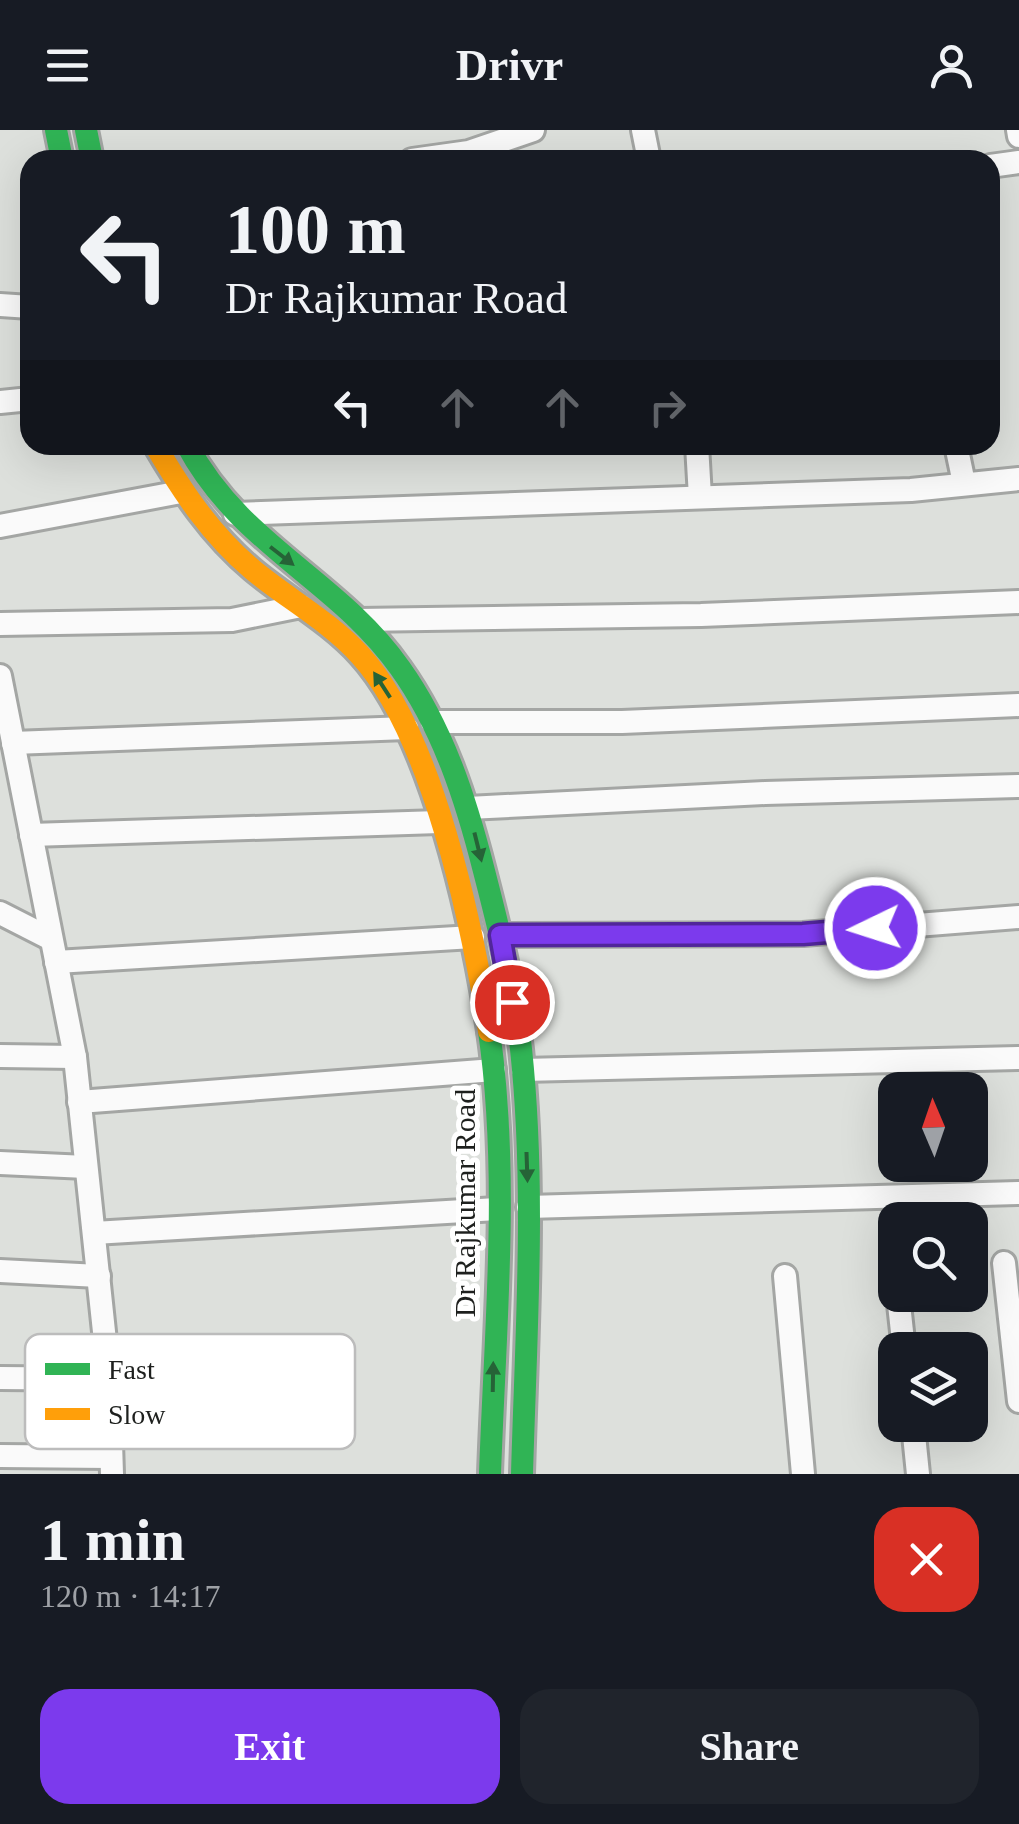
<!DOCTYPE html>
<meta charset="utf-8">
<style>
body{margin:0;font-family:Georgia,serif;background:#20242c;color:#f1f3f6;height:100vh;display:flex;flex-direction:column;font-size:38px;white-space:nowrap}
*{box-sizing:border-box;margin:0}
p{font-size:32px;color:#9ea1a6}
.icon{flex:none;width:55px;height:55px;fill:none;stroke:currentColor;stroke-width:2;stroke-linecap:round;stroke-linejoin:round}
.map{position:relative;height:1344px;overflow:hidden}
.drawer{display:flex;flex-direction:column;background:#171b24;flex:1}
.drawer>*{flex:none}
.guide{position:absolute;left:20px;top:20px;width:980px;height:305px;border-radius:30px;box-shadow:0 10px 40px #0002;background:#171b24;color:#f1f3f6;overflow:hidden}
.needle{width:65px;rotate:358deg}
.controls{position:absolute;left:878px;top:942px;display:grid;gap:20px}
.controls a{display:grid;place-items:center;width:110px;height:110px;border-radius:20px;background:#171b24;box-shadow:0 10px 40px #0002;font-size:50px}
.pin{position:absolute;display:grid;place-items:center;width:85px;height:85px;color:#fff;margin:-42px;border:5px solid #fff;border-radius:50%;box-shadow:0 2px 10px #0007}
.me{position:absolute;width:110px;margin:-55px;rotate:266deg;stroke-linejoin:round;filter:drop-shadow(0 0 8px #0008)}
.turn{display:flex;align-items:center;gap:35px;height:210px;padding:0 40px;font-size:45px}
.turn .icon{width:130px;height:130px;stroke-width:2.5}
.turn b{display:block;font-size:70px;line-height:85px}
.lanes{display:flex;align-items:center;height:95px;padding:0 40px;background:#0003;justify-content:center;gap:50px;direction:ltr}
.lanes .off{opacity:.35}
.round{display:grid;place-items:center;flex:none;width:105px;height:105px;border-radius:30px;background:#20242c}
.headline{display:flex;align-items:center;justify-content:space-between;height:170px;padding:0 40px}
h1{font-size:60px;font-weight:700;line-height:75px}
.button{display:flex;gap:20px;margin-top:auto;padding:20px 40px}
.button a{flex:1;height:115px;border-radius:30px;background:#7c3aed;color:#fff;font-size:40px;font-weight:700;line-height:115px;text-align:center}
.button a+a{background:#20242c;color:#f1f3f6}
header{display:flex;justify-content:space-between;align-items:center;height:130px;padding:0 40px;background:#171b24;font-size:45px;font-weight:700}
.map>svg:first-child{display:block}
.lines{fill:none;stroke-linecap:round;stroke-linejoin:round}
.street-casing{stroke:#a4a6a4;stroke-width:28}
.fast-casing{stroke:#a4a6a4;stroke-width:28}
.slow-casing{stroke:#a4a6a4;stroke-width:28}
.street{stroke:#fafafa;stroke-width:22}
.fast{stroke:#30b455;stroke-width:22}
.slow{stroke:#ff9f0a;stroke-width:22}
.oneway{fill:#266337}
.route-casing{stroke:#51269a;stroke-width:25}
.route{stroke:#7c3aed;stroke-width:18}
.labels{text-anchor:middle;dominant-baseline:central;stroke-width:10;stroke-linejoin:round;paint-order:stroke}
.street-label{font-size:30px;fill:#1e201e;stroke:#fff}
.key{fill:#fff;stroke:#bcbcbc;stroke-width:2.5}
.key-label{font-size:28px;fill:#1e201e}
</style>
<header><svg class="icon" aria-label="menu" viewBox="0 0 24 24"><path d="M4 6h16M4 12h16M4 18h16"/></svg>Drivr<svg class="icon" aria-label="person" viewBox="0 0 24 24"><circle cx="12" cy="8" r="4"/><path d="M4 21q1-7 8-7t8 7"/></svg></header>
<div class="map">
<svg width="1019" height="1344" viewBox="0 0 1019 1344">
<rect width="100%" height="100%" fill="#dde0dc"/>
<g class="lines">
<defs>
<g id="street">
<polyline points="643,0 649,30"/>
<polyline points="1018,0 1019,6"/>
<polyline points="412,30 469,22 533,0"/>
<polyline points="990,36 1019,32"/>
<polyline points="0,175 30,177"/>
<polyline points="0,272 30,269"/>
<polyline points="697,315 700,367"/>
<polyline points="956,315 964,353"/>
<polyline points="235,384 911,360 1019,349"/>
<polyline points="0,396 181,362"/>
<polyline points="359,490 701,485 1019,472"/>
<polyline points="0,494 232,490 301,476"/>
<polyline points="0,546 75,927 109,1249 112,1344"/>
<polyline points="432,592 622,592 1019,575"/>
<polyline points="13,613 407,598"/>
<polyline points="468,678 765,663 1019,656"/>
<polyline points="31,705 439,692"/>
<polyline points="0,783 51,809"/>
<polyline points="500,805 803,804 1019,787"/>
<polyline points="56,832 473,807"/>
<polyline points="0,926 75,927"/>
<polyline points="523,940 1019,928"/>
<polyline points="79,972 494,940"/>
<polyline points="0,1033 86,1037"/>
<polyline points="528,1077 1019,1063"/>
<polyline points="94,1103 497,1079"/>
<polyline points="1004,1133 1019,1271"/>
<polyline points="894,1136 895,1141"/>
<polyline points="0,1141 99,1146"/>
<polyline points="785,1146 803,1344"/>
<polyline points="898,1165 904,1220"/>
<polyline points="0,1248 109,1249"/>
<polyline points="913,1295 918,1344"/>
<polyline points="0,1326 111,1327"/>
</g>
<g id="fast">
<polyline points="56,0 62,30"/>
<polyline points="86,0 92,30"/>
<path d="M187,315C241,416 338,450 400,538C443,598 466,670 484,741C499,799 514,859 521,919C536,1059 526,1203 522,1344"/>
<path d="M489,901C510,1048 495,1197 490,1344"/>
</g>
<path id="slow" d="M155,315C182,361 211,405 253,440C288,469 329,491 360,525C433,605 472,794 489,901"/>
</defs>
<use href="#street" class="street-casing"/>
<use href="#fast" class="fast-casing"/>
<use href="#slow" class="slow-casing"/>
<use href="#street" class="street"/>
<use href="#fast" class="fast"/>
<use href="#slow" class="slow"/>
</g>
<defs><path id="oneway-solid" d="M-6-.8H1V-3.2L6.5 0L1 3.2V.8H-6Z" transform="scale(2.5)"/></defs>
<g class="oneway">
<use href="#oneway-solid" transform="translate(282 426) rotate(38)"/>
<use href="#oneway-solid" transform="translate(382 555) rotate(-123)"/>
<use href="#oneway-solid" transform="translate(478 717) rotate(76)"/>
<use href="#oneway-solid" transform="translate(527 1037) rotate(88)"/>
<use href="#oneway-solid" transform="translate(493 1247) rotate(-89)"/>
</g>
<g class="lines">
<defs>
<polyline id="route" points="512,872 500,805 803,804 875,798"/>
</defs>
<use href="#route" class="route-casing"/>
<use href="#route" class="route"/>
</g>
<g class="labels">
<g class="street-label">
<text transform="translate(464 1073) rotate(-90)">Dr Rajkumar Road</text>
</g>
</g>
<rect x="25" y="1204" width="330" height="115" rx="15" class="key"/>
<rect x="45" y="1233" width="45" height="12" fill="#30b455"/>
<rect x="45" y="1278" width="45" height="12" fill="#ff9f0a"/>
<g class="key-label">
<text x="108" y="1249">Fast</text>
<text x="108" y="1294">Slow</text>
</g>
</svg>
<div class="controls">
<a><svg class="needle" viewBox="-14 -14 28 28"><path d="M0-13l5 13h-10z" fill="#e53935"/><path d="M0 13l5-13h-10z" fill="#9ea1a6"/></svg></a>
<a><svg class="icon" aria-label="search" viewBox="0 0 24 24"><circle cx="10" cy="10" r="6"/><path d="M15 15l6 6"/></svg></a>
<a><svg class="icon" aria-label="layers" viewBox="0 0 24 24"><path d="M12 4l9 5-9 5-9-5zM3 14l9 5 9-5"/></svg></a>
</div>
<div class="pin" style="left:512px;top:872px;background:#d93025"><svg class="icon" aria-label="arrive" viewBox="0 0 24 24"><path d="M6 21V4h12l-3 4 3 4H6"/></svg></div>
<svg class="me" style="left:875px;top:798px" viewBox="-20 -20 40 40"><circle r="17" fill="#7c3aed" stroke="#fff" stroke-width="3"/><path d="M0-11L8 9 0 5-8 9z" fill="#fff"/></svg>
<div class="guide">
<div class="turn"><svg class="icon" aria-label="left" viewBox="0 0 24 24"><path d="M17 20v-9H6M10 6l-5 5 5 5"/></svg><div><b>100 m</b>Dr Rajkumar Road</div></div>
<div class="lanes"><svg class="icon" aria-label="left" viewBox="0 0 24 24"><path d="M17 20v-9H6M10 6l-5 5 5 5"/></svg><svg class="icon off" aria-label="ahead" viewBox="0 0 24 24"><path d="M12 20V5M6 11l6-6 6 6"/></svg><svg class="icon off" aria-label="ahead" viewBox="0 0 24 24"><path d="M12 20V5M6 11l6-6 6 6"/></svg><svg class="icon off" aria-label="right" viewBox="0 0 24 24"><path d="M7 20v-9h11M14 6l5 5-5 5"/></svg></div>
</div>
</div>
<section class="drawer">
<div class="headline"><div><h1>1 min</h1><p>120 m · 14:17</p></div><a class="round" style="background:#d93025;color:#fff"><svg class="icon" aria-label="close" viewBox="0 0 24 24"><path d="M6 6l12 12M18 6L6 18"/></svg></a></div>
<div class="button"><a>Exit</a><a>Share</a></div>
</section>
